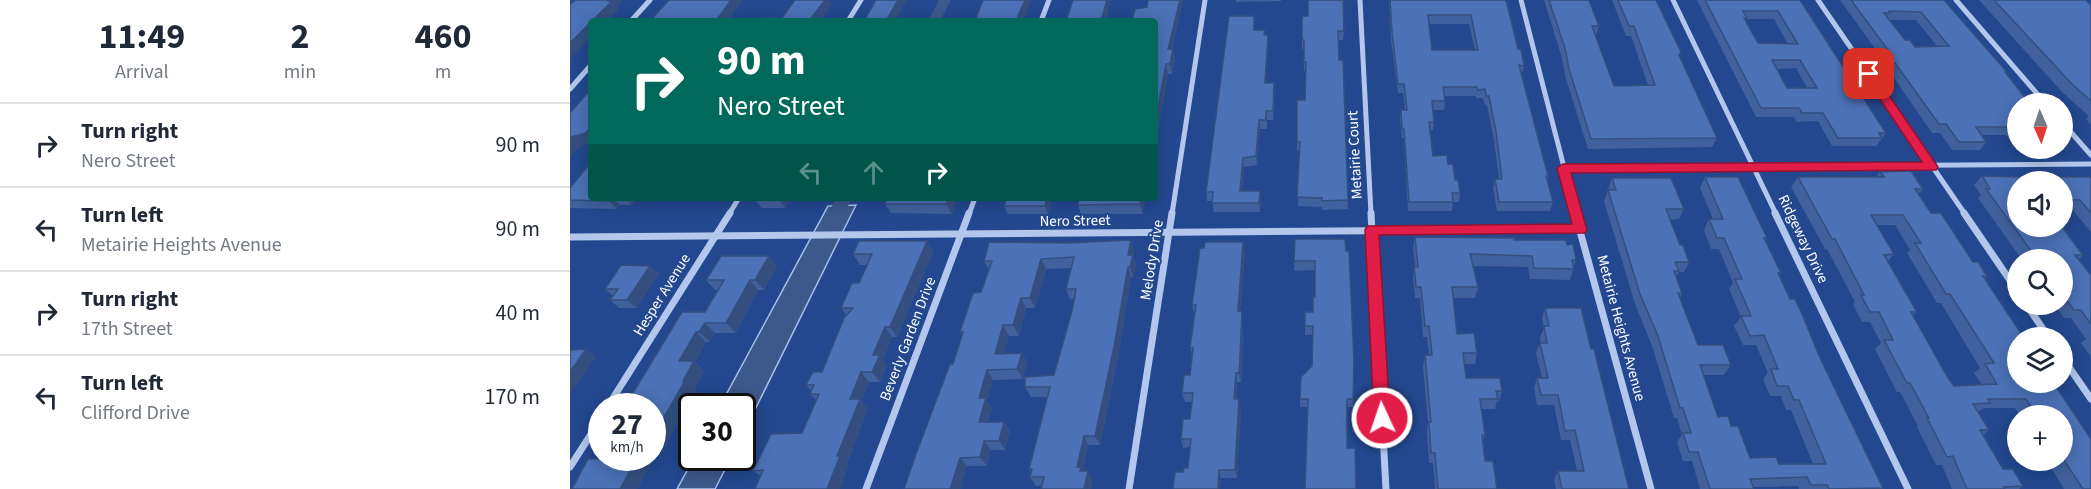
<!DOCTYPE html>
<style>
body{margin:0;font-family:"Source Sans 3",sans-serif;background:#f6f6f7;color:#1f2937;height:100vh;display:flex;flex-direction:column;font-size:22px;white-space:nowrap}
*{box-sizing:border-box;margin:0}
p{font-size:20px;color:#747a83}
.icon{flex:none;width:33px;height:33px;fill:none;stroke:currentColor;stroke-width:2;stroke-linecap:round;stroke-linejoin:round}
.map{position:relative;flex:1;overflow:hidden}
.side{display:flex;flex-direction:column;background:#fff;width:570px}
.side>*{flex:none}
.banner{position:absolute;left:18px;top:18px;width:570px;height:183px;border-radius:6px;box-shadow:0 3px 15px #0003;background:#00695c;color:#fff;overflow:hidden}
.needle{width:39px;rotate:177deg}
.fabs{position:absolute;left:1437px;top:93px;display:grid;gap:12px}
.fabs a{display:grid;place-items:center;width:66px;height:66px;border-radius:50%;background:#fff;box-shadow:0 3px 15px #0003;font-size:30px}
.speed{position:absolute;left:18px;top:393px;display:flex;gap:12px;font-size:30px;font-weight:700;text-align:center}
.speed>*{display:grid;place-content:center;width:78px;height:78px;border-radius:50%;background:#fff;box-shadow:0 3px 15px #0003;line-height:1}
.speed small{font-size:15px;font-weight:400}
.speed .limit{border:3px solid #111;border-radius:9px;background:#fff;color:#111}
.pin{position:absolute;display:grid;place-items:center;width:51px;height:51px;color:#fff;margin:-26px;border-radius:12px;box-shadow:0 3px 9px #0006}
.me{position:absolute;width:66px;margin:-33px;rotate:357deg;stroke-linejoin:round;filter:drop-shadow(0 0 4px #0008)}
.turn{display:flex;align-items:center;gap:21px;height:126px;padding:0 30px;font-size:27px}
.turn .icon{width:78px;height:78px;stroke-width:2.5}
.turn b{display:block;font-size:42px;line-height:51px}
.lanes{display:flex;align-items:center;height:57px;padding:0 30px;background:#0003;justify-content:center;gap:30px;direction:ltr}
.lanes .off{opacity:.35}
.eta{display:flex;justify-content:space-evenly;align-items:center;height:102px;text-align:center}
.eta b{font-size:36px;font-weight:700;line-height:42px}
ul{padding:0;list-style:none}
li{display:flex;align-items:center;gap:18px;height:84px;padding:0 30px;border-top:2px solid #e0e1e3}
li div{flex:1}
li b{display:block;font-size:22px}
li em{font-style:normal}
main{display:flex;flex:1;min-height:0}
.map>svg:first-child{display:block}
.water{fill:#3d588b;stroke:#a7c1ed;stroke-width:1.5}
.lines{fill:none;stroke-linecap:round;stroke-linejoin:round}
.canal{fill:#3d588b;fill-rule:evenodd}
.minor-far1{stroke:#b3c7ec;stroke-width:5}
.minor{stroke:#b3c7ec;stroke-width:7}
.wall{fill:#40619d;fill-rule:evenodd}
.shaded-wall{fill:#344f7f}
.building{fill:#4b71b6;stroke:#344f7f;stroke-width:1.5;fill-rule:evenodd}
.route{fill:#e11d48;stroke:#92132f;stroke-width:1.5}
.labels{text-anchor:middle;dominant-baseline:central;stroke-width:4.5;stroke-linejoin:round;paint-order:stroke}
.street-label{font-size:15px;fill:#fff;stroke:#23488f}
</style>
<main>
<section class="side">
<div class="eta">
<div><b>11:49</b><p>Arrival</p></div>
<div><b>2</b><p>min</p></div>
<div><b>460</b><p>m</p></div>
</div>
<ul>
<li><svg class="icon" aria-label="right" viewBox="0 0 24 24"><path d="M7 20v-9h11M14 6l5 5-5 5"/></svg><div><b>Turn right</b><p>Nero Street</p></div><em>90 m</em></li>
<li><svg class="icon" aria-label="left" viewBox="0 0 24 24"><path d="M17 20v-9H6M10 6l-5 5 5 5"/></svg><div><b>Turn left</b><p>Metairie Heights Avenue</p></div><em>90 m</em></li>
<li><svg class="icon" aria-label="right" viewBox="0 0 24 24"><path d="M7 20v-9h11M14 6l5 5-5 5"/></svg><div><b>Turn right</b><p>17th Street</p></div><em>40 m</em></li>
<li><svg class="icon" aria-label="left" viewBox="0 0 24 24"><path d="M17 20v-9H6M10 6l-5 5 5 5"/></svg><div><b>Turn left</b><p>Clifford Drive</p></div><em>170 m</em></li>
</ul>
</section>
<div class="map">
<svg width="1521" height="489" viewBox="0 0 1521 489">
<rect width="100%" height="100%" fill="#23488f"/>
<g class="water">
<polygon points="286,205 173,434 172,406 150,406 258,206"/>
<polygon points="124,458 161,458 145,489 107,489"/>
</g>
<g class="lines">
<g class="canal">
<polygon points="369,0 381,0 370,21 358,21"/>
<polygon points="266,198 282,198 267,228 255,228 253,224"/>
</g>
<g class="minor-far1">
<polyline points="790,0 801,214"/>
<polyline points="951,0 1006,214"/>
<polyline points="1103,0 1206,214"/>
<polyline points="1248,0 1395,214"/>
<polyline points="1386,0 1476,104"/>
<polyline points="61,21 80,0"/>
<polyline points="278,21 291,0"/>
<polyline points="471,21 479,0"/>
<polyline points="0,89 21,65"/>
<polyline points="1492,122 1521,155"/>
<polyline points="993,168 1521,164"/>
<polyline points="159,214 169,198"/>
<polyline points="399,214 405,198"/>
<polyline points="602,214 635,0"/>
</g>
<g class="minor">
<polyline points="801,213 816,489"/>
<polyline points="1005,213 1081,489"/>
<polyline points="1205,213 1338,489"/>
<polyline points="1394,213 1448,292"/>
<polyline points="0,237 1010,229"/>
<polyline points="1456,304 1479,338"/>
<polyline points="1492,357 1521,399"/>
<polyline points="38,406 160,213"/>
<polyline points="0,467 32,417"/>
<polyline points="296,489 399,213"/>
<polyline points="559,489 602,213"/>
</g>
</g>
<g class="wall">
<polygon points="578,0 613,0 602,49 605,58 602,74 598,74 587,135 588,142 586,156 585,21 577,7"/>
<polygon points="666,0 711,0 711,1 666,2"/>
<path d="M819,0H936L948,49L954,66L952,74H951L978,176L977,180L983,202L980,211H927L923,188L925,179H929L924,140L917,105H915L913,98H906V96H874L875,101L874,110H863L864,122L863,130H860L863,156L878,164L890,193L889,202H883L882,211H838L834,138H832L830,119L831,110H835L833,93H828L821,40ZM859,24H899L905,50H862Z"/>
<polygon points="974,0 1019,0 1029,26 1026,35 1025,35 1044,86 1078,85 1061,36 1056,36 1042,0 1086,0 1109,56 1147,138 1142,147 1018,149 996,79 992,58"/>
<path d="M1127,0H1230L1316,133L1310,141L1306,146H1262L1248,121L1227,122L1224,117H1186ZM1176,19H1204L1218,44L1188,43L1176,21ZM1226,68L1237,88H1217L1207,69Z"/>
<path d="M1270,0H1374L1437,72L1436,74L1458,101L1457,102L1448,104V144H1446L1436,135H1412L1416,142L1410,150H1382L1370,133H1362L1320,72H1315L1306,59L1309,54ZM1319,20H1346L1367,46L1345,47L1335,40Z"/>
<polygon points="1409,0 1516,0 1521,5 1521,125 1516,119 1519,116 1493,93"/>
<polygon points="684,16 684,30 695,30 695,35 698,44 696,83 704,83 705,92 703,120 697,120 697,129 690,129 687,165 674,167 672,191 691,200 690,212 644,212 642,201 637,201 636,192"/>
<polygon points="732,16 774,31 773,40 768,40 778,209 752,210 752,207 728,206 730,151 727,151 727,142 735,100 735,71 734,71 734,49 732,49"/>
<path d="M1341,171L1353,189L1348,194L1361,213H1371L1403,262H1408L1417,276L1415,279L1454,338H1448V382H1483L1521,439V489H1494L1479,464H1470L1468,460H1492V416H1450L1445,408H1414L1408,412L1419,430L1413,435L1433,469H1443L1453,486L1449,489H1382L1372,465H1366L1347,427L1348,426L1330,392H1327L1305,349L1311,343L1300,322H1292L1283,304L1285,302L1257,249H1255L1221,187L1228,177H1306L1310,172ZM1307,225H1325L1340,250L1337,253L1367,303H1371L1410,368L1404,373L1412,385L1384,386L1378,378L1343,316L1347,312L1318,261L1324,254Z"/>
<polygon points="1412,176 1448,182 1513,255 1509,259 1521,275 1521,357 1511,343 1516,339 1501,318 1494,318 1484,304 1492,304 1492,260 1452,260 1408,198 1411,195 1404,185"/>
<polygon points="1135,177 1197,238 1196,241 1211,273 1209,275 1313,488 1312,489 1229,489 1228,486 1184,487 1184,489 1130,489 1122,461 1113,461 1107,442 1112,435 1107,418 1104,418 1082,346 1065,304 1034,201 1042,178 1114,209 1109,219 1100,220 1110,245 1119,262 1114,272 1109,272 1106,277 1112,293 1110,298 1128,345 1161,365 1154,375 1134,375 1148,417 1161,426 1180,458 1209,464 1243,464 1221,410 1216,410 1211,396 1200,396 1193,379 1198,373 1186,345 1173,345 1164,326 1171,317 1159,289 1163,283 1149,249 1141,249 1134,230 1139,219 1143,219 1130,188"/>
<polygon points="1483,177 1521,177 1521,232 1501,208 1492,208 1492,182 1478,182"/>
<polygon points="0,188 21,198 67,198 62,205 50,205 47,209 0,208"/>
<polygon points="221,198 215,208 192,208 185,200"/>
<polygon points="387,198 382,214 321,213 315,204"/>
<polygon points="483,198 478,214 438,214 434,206"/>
<polygon points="575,198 573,214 511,214 508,205"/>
<polygon points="845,237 944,240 997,245 1006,260 1000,280 960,279 958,267 902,266 908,287 905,298 883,298 887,334 907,353 905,364 894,364 896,378 932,391 929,401 927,401 925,409 911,409 915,435 913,441 915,461 927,489 936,489 865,489 863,463 859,463 857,432 858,423 853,366 855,355 859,355 857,337 853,337 850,298 845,298 843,278 844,266 845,266 843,249"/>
<polygon points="357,241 363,252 327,337 322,337 313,359 317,365 310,382 299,382 291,401 298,408 277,463 279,465 191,476 183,471 232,433 246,400 240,394 241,390 236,385 252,372 276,315 271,308 289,283 297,265 290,265 283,254"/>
<polygon points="564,251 563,256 566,265 563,277 561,277 548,357 530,445 518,445 513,471 523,480 466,486 460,477 461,473 459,469 477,397 461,397 455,387 484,375 503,307 504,299 500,299 496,289 501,268 476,269 465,308 456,308 449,336 439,336 434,353 452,353 457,363 453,379 423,380 417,401 422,408 418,422 434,422 440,431 435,450 421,450 417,466 397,466 390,489 334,489 383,364 392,336 390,332 411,292 419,270 414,261"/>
<polygon points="675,251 670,311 673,321 672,367 671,382 667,382 666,399 671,408 667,478 651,478 613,472 618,468 620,447 613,448 611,439 620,419 622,402 615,402 612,393 620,375 622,356 620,348 624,314 622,305"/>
<polygon points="776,251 784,361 783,407 777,407 777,448 786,489 738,407 730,407 730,399 742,366 743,335 735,335 735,312 743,312 745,297 745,270 724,271 724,261"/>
<polygon points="151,256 199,256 207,266 194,290 188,290 166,333 145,333 140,342 136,342 125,362 134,371 124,389 126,390 92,451 88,451 67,489 2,489 18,459 39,459 40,458 82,458 82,406 55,406 112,312 135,312 148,290 145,290 136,280"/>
<polygon points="89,274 66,308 49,308 40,300 43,296 35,289"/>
<polygon points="975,308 1021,349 1059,489 986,489 984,480 988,471 1007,471 1000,440 991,440 984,405 967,405 964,388 967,378 972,378 966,353 970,343 971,343 970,337 974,328 972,318"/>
</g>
<g class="shaded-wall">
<polygon points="39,0 52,0 47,7 49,9 37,21 22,21"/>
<polygon points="161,0 173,0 158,21 146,21"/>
<polygon points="255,0 260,0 262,5 250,21 239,21"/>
<polygon points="328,0 337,0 325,21 316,21"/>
<polygon points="455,0 462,0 453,21 446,21"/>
<polygon points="537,0 541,0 536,21 531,21"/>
<polygon points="610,0 613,0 600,58 598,49"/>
<polygon points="21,22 21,37 0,59 0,43"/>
<polygon points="698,35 698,44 696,92 695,83"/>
<polygon points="603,49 605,58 602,74 600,64"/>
<polygon points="596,64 598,74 587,135 588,142 586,156 585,123"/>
<polygon points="704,83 705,92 703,120 703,111"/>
<polygon points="689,120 690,129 687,165 686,156"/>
<polygon points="19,129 21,131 21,143 10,146 0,157 0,138 1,137"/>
<polygon points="673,158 674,167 671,200 670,191"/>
<polygon points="690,191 691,200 690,212 689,203"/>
<polygon points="41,198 43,198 50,205 47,209 39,201"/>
<polygon points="55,198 67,198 62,205"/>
<polygon points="210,198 221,198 215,208 209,200"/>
<polygon points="379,198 387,198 382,214 376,204"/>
<polygon points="477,198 483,198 478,214 475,206"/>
<polygon points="571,198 575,198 573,214 570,204"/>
<polygon points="561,240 564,251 563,256 566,265 563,277 560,267 558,255"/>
<polygon points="357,241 363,252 327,337 320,327"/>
<polygon points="673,242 675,251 669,321 668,311"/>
<polygon points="199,256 207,266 194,290 185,280"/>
<polygon points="471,259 476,269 465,308 460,298"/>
<polygon points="80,266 89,274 66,308 57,300"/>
<polygon points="558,267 561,277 548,357 530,445 525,436"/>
<polygon points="180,280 188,290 166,333 156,323"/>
<polygon points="451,298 456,308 449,336 443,325"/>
<polygon points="672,311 673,321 671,382 669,373"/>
<polygon points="135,323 145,333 140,342 129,332"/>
<polygon points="433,325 439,336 431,364 425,354"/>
<polygon points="315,327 322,337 313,359 317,365 310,382 302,372 303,355"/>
<polygon points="126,332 136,342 125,362 134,371 124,389 126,390 92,451 82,445 82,438 113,381 109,361"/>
<polygon points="16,349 26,357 0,394 0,372"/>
<polygon points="452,353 457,363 453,379 447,369"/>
<polygon points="417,370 423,380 417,401 422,408 415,431 409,422 409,398"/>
<polygon points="291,372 299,382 291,401 298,408 277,463 279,465 270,489 257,489 280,399"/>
<polygon points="666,373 667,382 665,407 664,399"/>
<polygon points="669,399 671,408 667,478 665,470"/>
<polygon points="434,422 440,431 435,450 429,441"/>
<polygon points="514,436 518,445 513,471 515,480 507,467"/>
<polygon points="414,441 421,450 417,466 410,457"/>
<polygon points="82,448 88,451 67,489 50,489 67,458 82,458"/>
<polygon points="390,458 397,466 390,489 380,489"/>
<polygon points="649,470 651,478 650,489 648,489"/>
<polygon points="518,471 523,480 521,489 514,489"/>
</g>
<g class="building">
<polygon points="5,0 39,0 38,1 42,1 22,21 21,21 21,22 0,43 0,5"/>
<polygon points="99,0 161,0 146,21 80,21"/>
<polygon points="225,0 255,0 239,21 190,21 193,18 212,18"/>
<polygon points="306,0 328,0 316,21 294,21"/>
<polygon points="413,0 455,0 446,21 405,21"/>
<polygon points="503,0 537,0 531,21 496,21"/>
<polygon points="578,0 610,0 598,49 603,49 600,64 596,64 585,123 585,21 562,21 565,9 577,7"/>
<polygon points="738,0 773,0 774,31 768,31 769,60 773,60 778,200 752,201 752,198 727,197 730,142 727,142 727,100 735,100 736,62 734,62 734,40 732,40 732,16 738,16"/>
<path d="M820,0H936L948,49H951L954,66L949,65L978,176H976L983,202H929L925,179H932L926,131L919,96H916L915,89L908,90L907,87H873L875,101H862L864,122H859L863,156L877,155L878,164H883L885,180H888L890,193H882L883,202H839L834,129H832L831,110H837L834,84H828L822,32ZM858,15H901L908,50H862Z"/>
<polygon points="979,0 1019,0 1029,26 1022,26 1044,86 1085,85 1064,26 1059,26 1048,0 1086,0 1111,52 1109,55 1147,138 1021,139 999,69 995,48"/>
<path d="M1135,0H1230L1316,133H1309L1312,138H1268L1253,113H1232L1229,108H1191ZM1173,11H1208L1228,44L1188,43L1174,18H1177ZM1202,60H1230L1247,88H1217Z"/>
<path d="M1281,0H1374L1437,72H1435L1458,101H1456L1458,104H1448V131L1443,127H1406L1416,142H1389L1376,124H1369L1325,63H1321L1311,50H1318ZM1319,11L1351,12L1379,46L1345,47L1340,40H1335L1314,13H1320Z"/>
<polygon points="1424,0 1516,0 1521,5 1521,101 1501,83"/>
<polygon points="659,16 684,16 684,30 695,30 694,35 698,35 695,83 704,83 703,111 696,111 696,120 689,120 686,156 673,158 670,191 690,191 689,203 642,203 643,192 636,192"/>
<polygon points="21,89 21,129 19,129 16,133 1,137 0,138 0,113"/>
<polygon points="18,166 21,166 21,198 41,198 39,201 0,200 0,188"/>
<path d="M1341,171L1353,189H1345L1361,213H1371L1403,262H1408L1417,276H1413L1454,338H1448V382H1483L1521,439V489H1513L1492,457V416H1467L1456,399H1418L1420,403L1403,404L1419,430H1410L1433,469H1443L1453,486L1434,487L1435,489H1397L1383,456L1377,457L1357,418H1359L1340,383H1337L1314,340H1323L1309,312H1300L1291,295H1294L1265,239H1262L1228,177H1314L1310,172ZM1301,215H1333L1351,243H1345L1376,294H1380L1424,363L1415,364L1427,384L1384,386L1378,378L1341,312H1347L1314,255L1324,254Z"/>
<polygon points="1412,176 1450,177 1454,182 1448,182 1448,226 1492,227 1513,255 1505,255 1521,275 1521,324 1511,310 1504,310 1492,294 1492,260 1468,260 1416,189 1420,189"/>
<polygon points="1135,177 1168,177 1197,238 1194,238 1211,273 1208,273 1220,299 1225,299 1232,314 1250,358 1313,488 1259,489 1257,485 1241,485 1237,477 1180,479 1184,489 1140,489 1128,452 1119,452 1113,433 1121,433 1113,408 1110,408 1088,336 1070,294 1038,190 1046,190 1042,178 1101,178 1114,209 1096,209 1110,245 1113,245 1119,262 1105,262 1109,271 1104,271 1112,293 1108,293 1128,345 1153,345 1161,365 1130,365 1148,417 1158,416 1161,426 1168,426 1180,458 1206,457 1209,464 1256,464 1229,400 1224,400 1218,386 1207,386 1201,369 1208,369 1194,335 1180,336 1171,316 1181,316 1165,279 1172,279 1154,238 1147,238 1139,219 1153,219"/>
<polygon points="1483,177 1521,177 1521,213 1510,200 1501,200 1492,189 1492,182 1486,182"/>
<polygon points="187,198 210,198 209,200 185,200"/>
<polygon points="317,198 379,198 376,204 315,204"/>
<polygon points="437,198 477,198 475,206 434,206"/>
<polygon points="509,198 571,198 570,204 508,205"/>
<polygon points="845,237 944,238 944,240 996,240 997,245 1003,244 1006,260 1002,260 1004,269 964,268 962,256 900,254 908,287 882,287 887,334 904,333 907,353 893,353 896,378 930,378 932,391 926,391 928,399 910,399 915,435 912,435 915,461 923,461 927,489 936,489 868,489 865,453 861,453 859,422 861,422 855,355 862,355 859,326 855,326 851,287 846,287 844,266 848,267"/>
<polygon points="725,239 775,239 776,251 779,251 784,361 783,399 777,399 777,448 785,448 786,489 735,489 738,399 730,399 731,377 742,366 743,326 735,326 735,312 743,312 743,297 745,297 745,261 724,261"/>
<polygon points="561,240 558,255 563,255 560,267 558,267 544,347 525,436 514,436 507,467 511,467 510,471 518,471 514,489 471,489 474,477 460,477 462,469 459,469 480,387 455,387 455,377 484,375 503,307 506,289 496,289 504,257 471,259 460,298 451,298 443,325 433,325 425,354 452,353 447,369 417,370 409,398 416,398 409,422 434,422 429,441 414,441 410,457 390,458 380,489 334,489 346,454 380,364 383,364 393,332 390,332 403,293 411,292 422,261 414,261 419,242 498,243"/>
<polygon points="289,241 357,241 320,327 315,327 303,355 310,355 302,372 291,372 280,399 290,399 267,456 270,456 257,489 185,489 193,470 183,471 201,434 232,433 249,394 240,394 244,385 236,385 243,372 252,372 274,318 283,308 271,308 282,283 289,283 302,254 283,254"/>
<polygon points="635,242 673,242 668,311 672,311 670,358 669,373 666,373 664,399 669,399 665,470 649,470 648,489 603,489 605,472 613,472 614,468 618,468 621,439 611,439 613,419 620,419 623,393 612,393 614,375 620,375 623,348 620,348 626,305 622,305 630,248 634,248"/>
<polygon points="151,256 199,256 185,280 180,280 156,323 135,323 129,332 126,332 109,361 124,361 113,381 115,381 82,438 82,406 55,406 112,312 135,312 154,280 136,280"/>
<polygon points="51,265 80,266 57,300 40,300 48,289 35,289"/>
<polygon points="975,308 1011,308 1021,349 1024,349 1059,489 992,489 988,471 1014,471 1005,430 995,431 988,395 971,395 967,378 978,378 970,343 977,343 974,326 979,326"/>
<polygon points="16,349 0,372 0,350"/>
<polygon points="40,458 67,458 50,489 2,489 18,459 39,459"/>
</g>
<polygon class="route" points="1299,71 1303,72 1366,164 1368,167 1366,170 1001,173 1017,230 1015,233 809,235 820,418 818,423 812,426 806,423 804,418 795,230 797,226 1002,224 987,168 993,164 1352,162 1293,74"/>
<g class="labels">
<g class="street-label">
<text transform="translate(785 155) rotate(-93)">Metairie Court</text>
<text transform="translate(505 221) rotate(-1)">Nero Street</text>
<text transform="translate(1233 239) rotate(64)">Ridgeway Drive</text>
<text transform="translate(582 260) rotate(-81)">Melody Drive</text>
<text transform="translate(92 295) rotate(-58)">Hesper Avenue</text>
<text transform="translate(1051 328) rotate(75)">Metairie Heights Avenue</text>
<text transform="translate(338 339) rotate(-69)">Beverly Garden Drive</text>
</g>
</g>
</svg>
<div class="fabs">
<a><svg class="needle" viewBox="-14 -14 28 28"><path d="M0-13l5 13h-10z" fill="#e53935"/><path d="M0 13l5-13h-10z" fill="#747a83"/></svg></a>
<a><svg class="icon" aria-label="sound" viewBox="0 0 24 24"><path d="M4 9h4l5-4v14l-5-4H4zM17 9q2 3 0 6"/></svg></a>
<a><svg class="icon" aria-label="search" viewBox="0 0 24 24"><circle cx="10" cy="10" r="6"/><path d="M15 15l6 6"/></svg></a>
<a><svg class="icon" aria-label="layers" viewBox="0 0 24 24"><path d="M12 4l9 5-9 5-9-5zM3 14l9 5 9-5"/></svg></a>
<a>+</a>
</div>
<div class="speed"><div>27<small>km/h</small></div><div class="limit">30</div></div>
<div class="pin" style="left:1299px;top:74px;background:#d93025"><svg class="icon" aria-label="arrive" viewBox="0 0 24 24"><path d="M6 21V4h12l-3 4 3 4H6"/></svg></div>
<svg class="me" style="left:812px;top:418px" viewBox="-20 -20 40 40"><circle r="17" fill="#e11d48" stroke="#fff" stroke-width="3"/><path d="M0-11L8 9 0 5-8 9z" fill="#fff"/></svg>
<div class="banner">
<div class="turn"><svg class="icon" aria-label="right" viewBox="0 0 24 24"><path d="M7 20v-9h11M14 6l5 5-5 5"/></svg><div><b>90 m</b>Nero Street</div></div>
<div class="lanes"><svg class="icon off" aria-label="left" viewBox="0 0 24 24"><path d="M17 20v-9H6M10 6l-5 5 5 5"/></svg><svg class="icon off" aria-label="ahead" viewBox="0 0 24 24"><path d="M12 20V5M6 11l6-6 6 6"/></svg><svg class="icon" aria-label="right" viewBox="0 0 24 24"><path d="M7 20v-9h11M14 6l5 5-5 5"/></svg></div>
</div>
</div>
</main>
